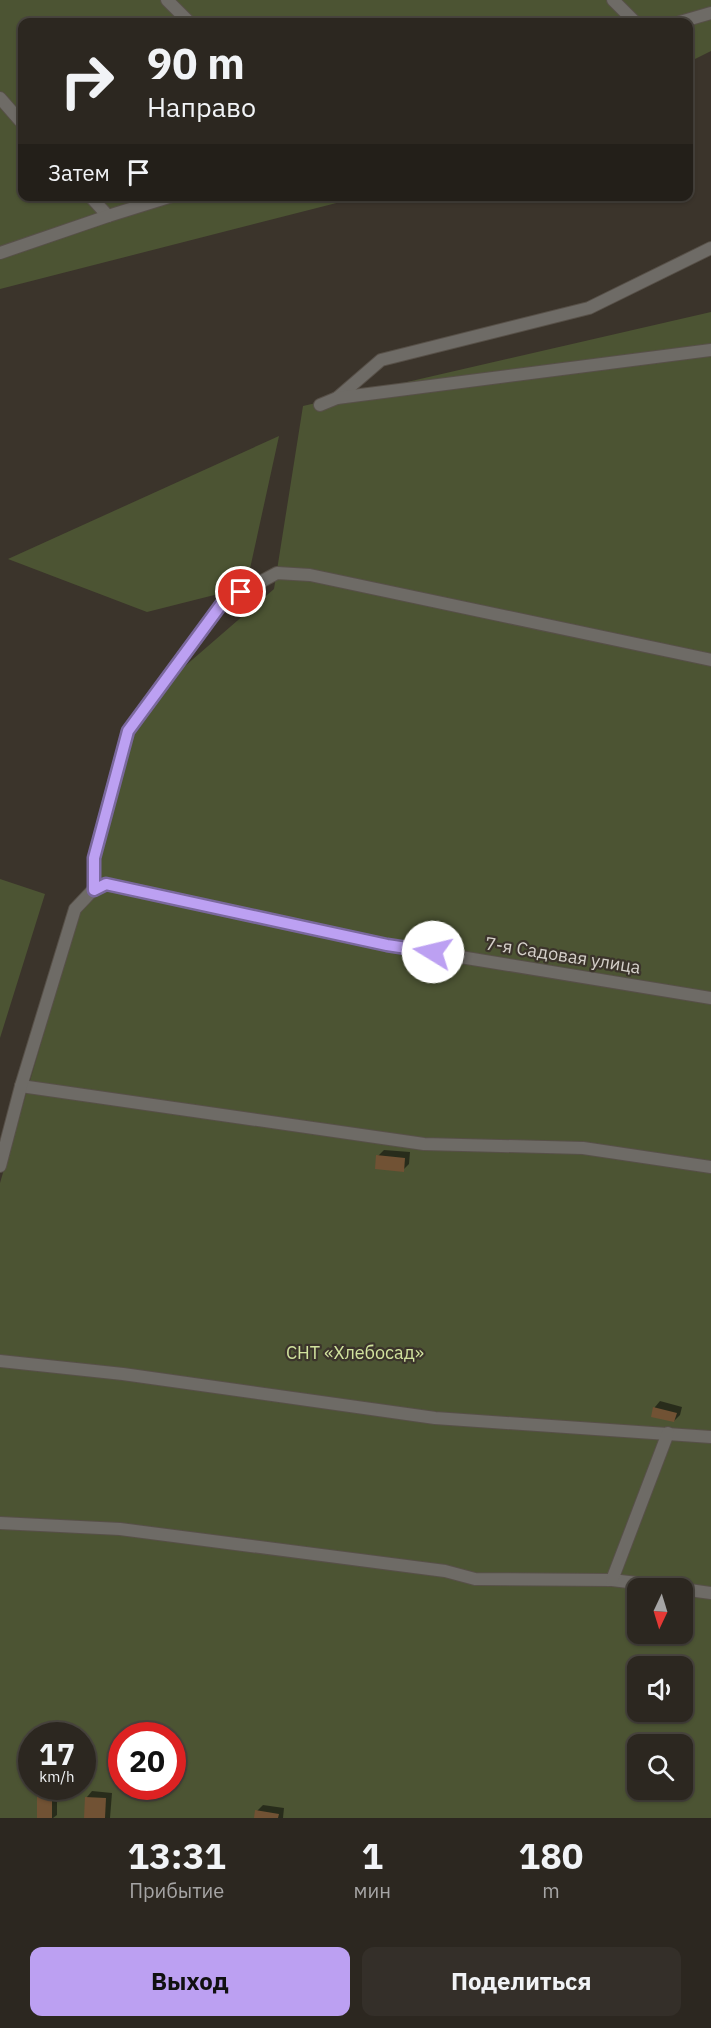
<!DOCTYPE html>
<html lang="ru">
<meta charset="utf-8">
<style>
body{margin:0;font-family:"IBM Plex Sans",sans-serif;background:#342f29;color:#f1f3f6;height:100vh;display:flex;flex-direction:column;font-size:22px;white-space:nowrap}
*{box-sizing:border-box;margin:0}
p{font-size:20px;color:#a6a5a5}
.icon{flex:none;width:33px;height:33px;fill:none;stroke:currentColor;stroke-width:2;stroke-linecap:round;stroke-linejoin:round}
.map{position:relative;height:1818px;overflow:hidden}
.panel{display:flex;flex-direction:column;background:#2c2720;flex:1}
.panel>*{flex:none}
.top-card{position:absolute;left:18px;top:18px;width:675px;height:183px;border-radius:12px;box-shadow:0 2px 4px #0004,0 0 0 2px #48443e;background:#2c2720;color:#f1f3f6;overflow:hidden}
.needle{width:39px;rotate:184deg}
.buttons{position:absolute;left:627px;top:1578px;display:grid;gap:12px}
.buttons a{display:grid;place-items:center;width:66px;height:66px;border-radius:12px;background:#2c2720;box-shadow:0 2px 4px #0004,0 0 0 2px #48443e;font-size:30px}
.speed{position:absolute;left:18px;top:1722px;display:flex;gap:12px;font-size:30px;font-weight:700;text-align:center}
.speed>*{display:grid;place-content:center;width:78px;height:78px;border-radius:50%;background:#2c2720;box-shadow:0 2px 4px #0004,0 0 0 2px #48443e;line-height:1}
.speed small{font-size:15px;font-weight:400}
.speed .limit{border:9px solid #d22;background:#fff;color:#111}
.pin{position:absolute;display:grid;place-items:center;width:51px;height:51px;color:#fff;margin:-26px;border:3px solid #fff;border-radius:50%;box-shadow:0 2px 6px #0007}
.me{position:absolute;width:66px;margin:-33px;rotate:279deg;stroke-linejoin:round;filter:drop-shadow(0 0 4px #0008)}
.turn{display:flex;align-items:center;gap:21px;height:126px;padding:0 30px;font-size:27px}
.turn .icon{width:78px;height:78px;stroke-width:2.5}
.turn b{display:block;font-size:42px;line-height:51px}
.then{display:flex;align-items:center;height:57px;padding:0 30px;background:#0003;gap:12px;font-size:22px}
.eta{display:flex;justify-content:space-evenly;align-items:center;height:102px;text-align:center}
.eta b{font-size:36px;font-weight:700;line-height:42px}
.cta{display:flex;gap:12px;margin-top:auto;padding:12px 30px}
.cta a{flex:1;height:69px;border-radius:12px;background:#bca0f2;color:#111;font-size:24px;font-weight:700;line-height:69px;text-align:center}
.cta a+a{background:#342f29;color:#f1f3f6}
.map>svg:first-child{display:block}
.green{fill:#4c5433;fill-rule:evenodd}
.shadow{fill:#0007}
.building{fill:#715234}
.lines{fill:none;stroke-linecap:round;stroke-linejoin:round}
.service-casing{stroke:#575048;stroke-width:14}
.service{stroke:#6e6b66;stroke-width:12}
.route-casing{stroke:#7a689d;stroke-width:15}
.route{stroke:#bca0f2;stroke-width:10}
.labels{text-anchor:middle;dominant-baseline:central;stroke-width:4.5;stroke-linejoin:round;paint-order:stroke}
.street-label{font-size:18px;fill:#d5d0ca;stroke:#3b342b}
.park-label{font-size:18px;fill:#d1e29e;stroke:#3b342b}
</style>
<div class="map">
<svg width="711" height="1818" viewBox="0 0 711 1818">
<rect width="100%" height="100%" fill="#3b342b"/>
<g class="green">
<polygon points="0,0 711,0 711,51 689,62 688,22 22,22 22,196 360,197 0,289"/>
<path d="M711,312V1818H0V1183L140,705L274,589L303,406ZM638,1588H682V1634H638ZM638,1666H682V1712H638ZM32,1736H82V1786H32ZM122,1736H172V1786H122ZM638,1744H682V1790H638Z"/>
<polygon points="279,436 246,587 147,612 8,559"/>
<polygon points="0,879 45,894 0,1038"/>
</g>
<g class="shadow">
<polygon points="384,1150 410,1152 409,1164 403,1170 378,1156"/>
<polygon points="660,1401 682,1407 680,1415 674,1421 653,1416 655,1407"/>
<polygon points="39,1786 57,1786 57,1815 53,1818 38,1818"/>
<polygon points="92,1791 112,1793 110,1818 85,1818 87,1797"/>
<polygon points="263,1805 284,1808 283,1818 256,1818 257,1811"/>
</g>
<g class="building">
<polygon points="376,1155 405,1158 404,1172 375,1169"/>
<polygon points="653,1407 677,1413 674,1422 651,1417"/>
<rect x="37" y="1786" width="15" height="32"/>
<polygon points="85,1797 106,1798 105,1818 84,1818"/>
<polygon points="255,1810 279,1814 278,1818 254,1818"/>
</g>
<g class="lines">
<defs>
<g id="service">
<polyline points="167,0 189,22"/>
<polyline points="613,0 635,22"/>
<polyline points="680,22 711,13"/>
<polyline points="0,98 22,123"/>
<polyline points="90,196 108,216"/>
<polyline points="0,253 108,216 172,196"/>
<polyline points="337,398 381,360 589,308 711,248"/>
<polyline points="320,405 337,398 711,350"/>
<polyline points="94,889 94,858 128,731 223,602 277,573 310,575 711,660"/>
<polyline points="21,1086 424,1144 583,1148 711,1167"/>
<polyline points="0,1166 21,1086 75,909 94,889 106,884 387,945 711,998"/>
<polyline points="0,1361 123,1374 435,1418 711,1437"/>
<polyline points="0,1523 120,1529 445,1571 475,1579 612,1580 678,1588"/>
<polyline points="612,1580 668,1433"/>
<polyline points="682,1589 711,1593"/>
</g>
</defs>
<use href="#service" class="service-casing"/>
<use href="#service" class="service"/>
</g>
<g class="lines">
<defs>
<polyline id="route" points="241,592 223,602 128,731 94,858 94,890 106,884 387,945 433,952"/>
</defs>
<use href="#route" class="route-casing"/>
<use href="#route" class="route"/>
</g>
<g class="labels">
<g class="street-label">
<text transform="translate(563 955) rotate(9)">7-я Садовая улица</text>
</g>
<g class="park-label">
<text x="355" y="1352">СНТ «Хлебосад»</text>
</g>
</g>
</svg>
<div class="buttons">
<a><svg class="needle" viewBox="-14 -14 28 28"><path d="M0-13l5 13h-10z" fill="#e53935"/><path d="M0 13l5-13h-10z" fill="#a6a5a5"/></svg></a>
<a><svg class="icon" aria-label="sound" viewBox="0 0 24 24"><path d="M4 9h4l5-4v14l-5-4H4zM17 9q2 3 0 6"/></svg></a>
<a><svg class="icon" aria-label="search" viewBox="0 0 24 24"><circle cx="10" cy="10" r="6"/><path d="M15 15l6 6"/></svg></a>
</div>
<div class="speed"><div>17<small>km/h</small></div><div class="limit">20</div></div>
<div class="pin" style="left:241px;top:592px;background:#d93025"><svg class="icon" aria-label="arrive" viewBox="0 0 24 24"><path d="M6 21V4h12l-3 4 3 4H6"/></svg></div>
<svg class="me" style="left:433px;top:952px" viewBox="-20 -20 40 40"><circle r="19" fill="#fff"/><path d="M0-13L10 11 0 6-10 11z" fill="#bca0f2"/></svg>
<div class="top-card">
<div class="turn"><svg class="icon" aria-label="right" viewBox="0 0 24 24"><path d="M7 20v-9h11M14 6l5 5-5 5"/></svg><div><b>90 m</b>Направо</div></div>
<div class="then">Затем<svg class="icon" aria-label="arrive" viewBox="0 0 24 24"><path d="M6 21V4h12l-3 4 3 4H6"/></svg></div>
</div>
</div>
<section class="panel">
<div class="eta">
<div><b>13:31</b><p>Прибытие</p></div>
<div><b>1</b><p>мин</p></div>
<div><b>180</b><p>m</p></div>
</div>
<div class="cta"><a>Выход</a><a>Поделиться</a></div>
</section>
